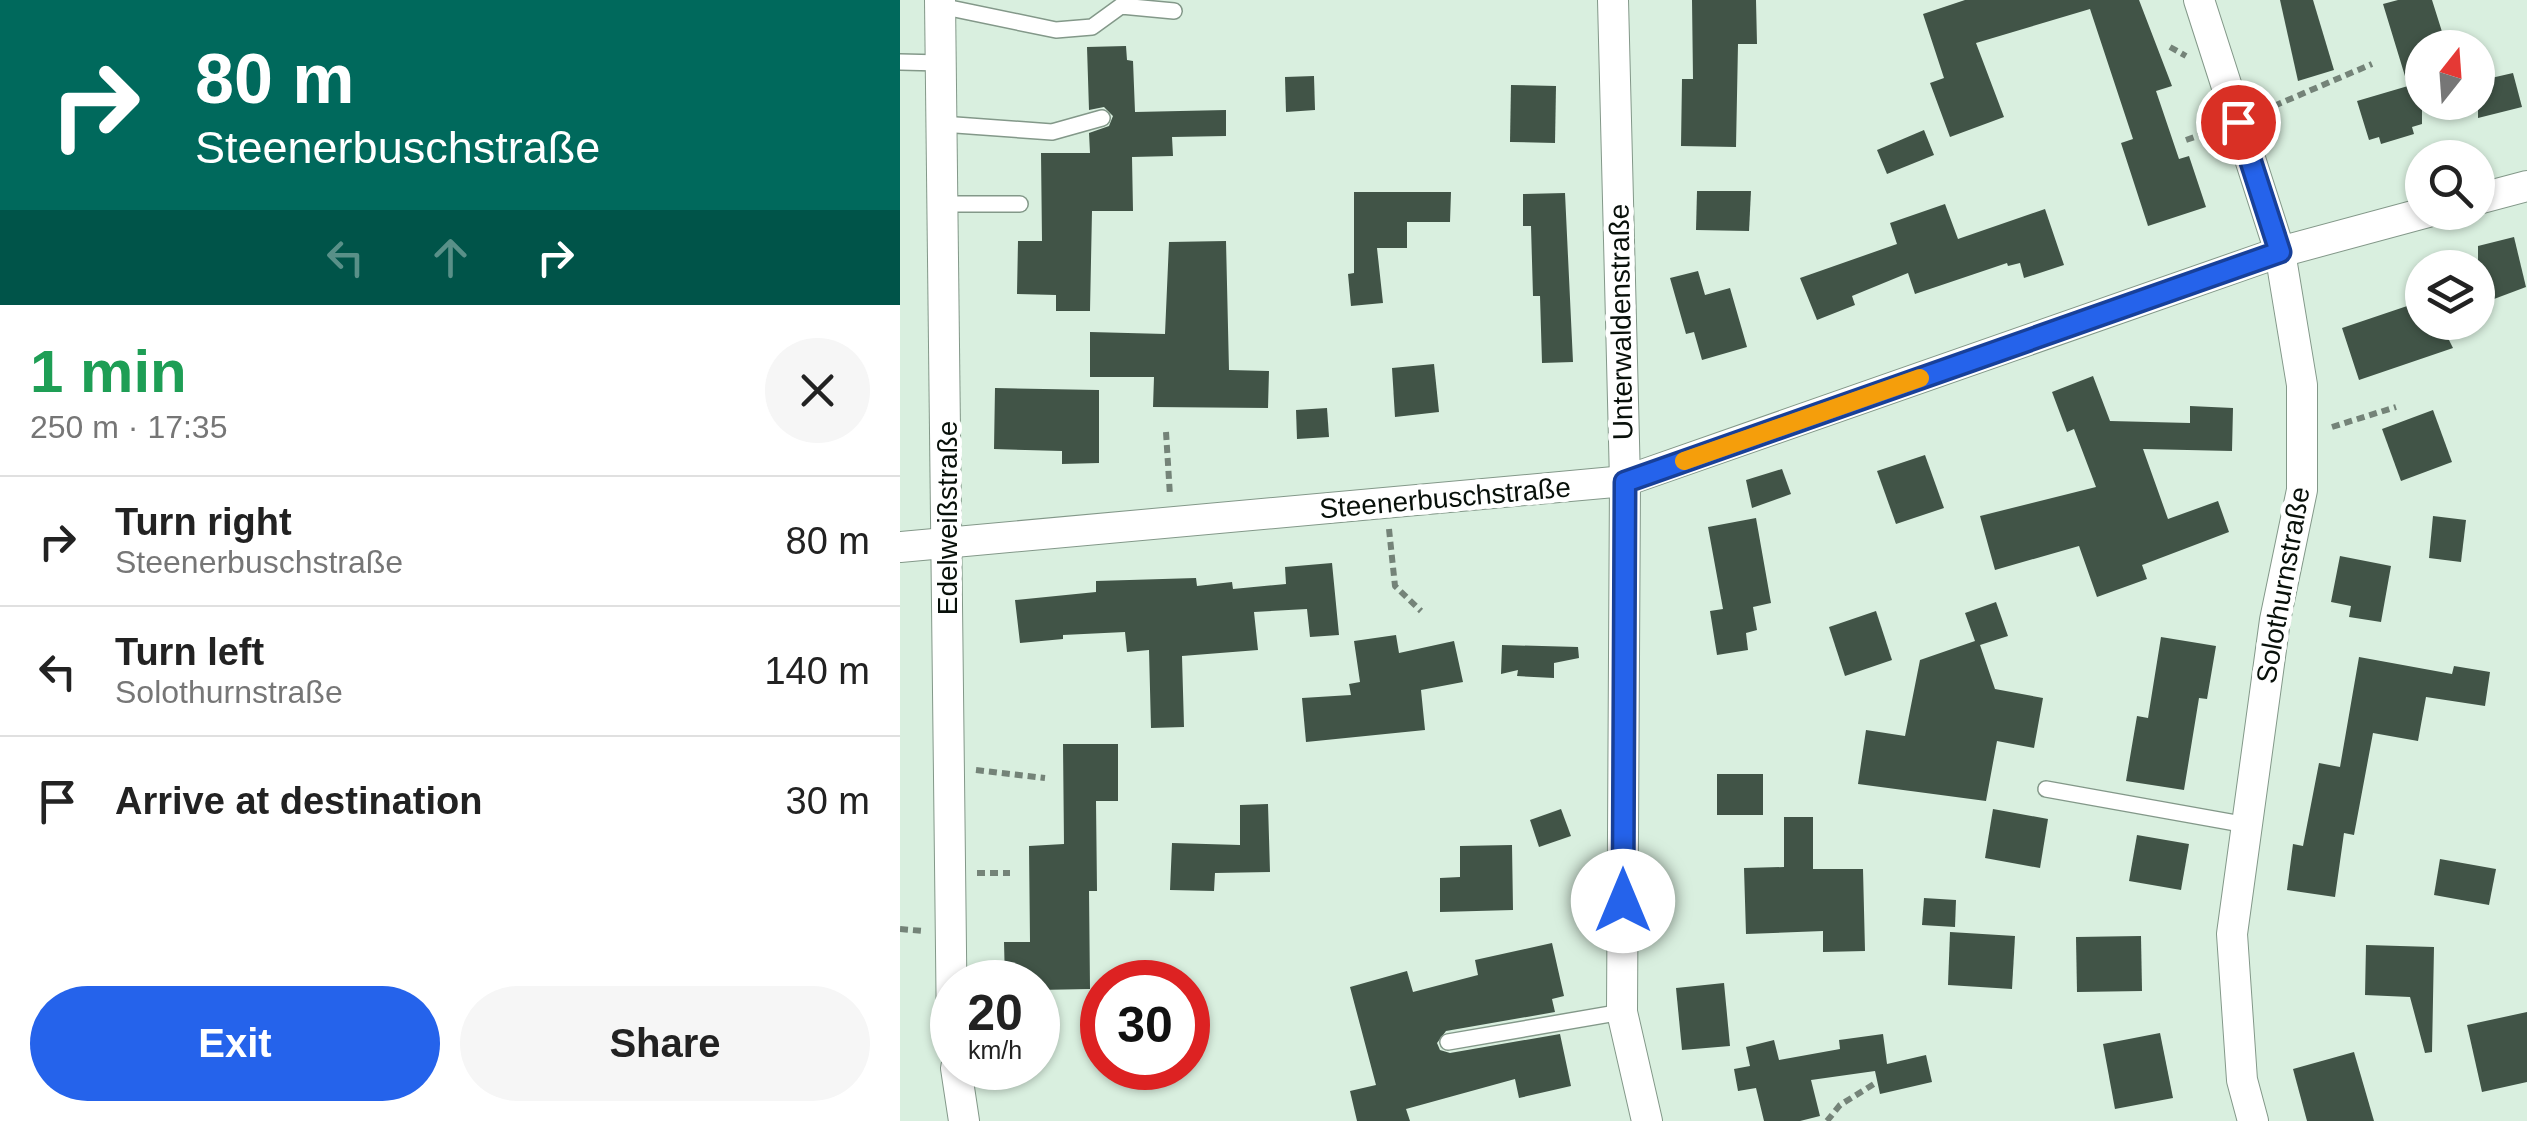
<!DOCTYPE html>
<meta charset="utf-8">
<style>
body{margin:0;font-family:Arial,sans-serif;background:#f6f6f6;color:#222;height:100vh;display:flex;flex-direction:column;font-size:38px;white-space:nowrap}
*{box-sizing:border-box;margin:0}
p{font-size:32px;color:#767676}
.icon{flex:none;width:55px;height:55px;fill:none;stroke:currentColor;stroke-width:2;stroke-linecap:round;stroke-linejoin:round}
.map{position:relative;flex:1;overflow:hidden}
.drawer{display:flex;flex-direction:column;background:#fff;width:900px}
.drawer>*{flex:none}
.top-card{background:#00695c;color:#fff;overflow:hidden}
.needle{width:65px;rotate:17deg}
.buttons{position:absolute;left:1505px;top:30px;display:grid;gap:20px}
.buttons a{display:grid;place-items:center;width:90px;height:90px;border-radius:50%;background:#fff;box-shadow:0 2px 8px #0004;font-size:50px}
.speed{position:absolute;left:30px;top:960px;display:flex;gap:20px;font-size:50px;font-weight:700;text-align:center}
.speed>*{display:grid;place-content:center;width:130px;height:130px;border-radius:50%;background:#fff;box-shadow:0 2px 8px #0004;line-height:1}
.speed small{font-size:25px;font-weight:400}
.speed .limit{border:15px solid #d22;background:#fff;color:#111}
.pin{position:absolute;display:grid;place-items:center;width:85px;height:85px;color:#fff;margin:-42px;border:5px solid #fff;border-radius:50%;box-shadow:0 2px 10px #0007}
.me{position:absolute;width:110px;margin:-55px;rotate:0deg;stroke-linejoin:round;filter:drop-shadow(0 0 8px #0008)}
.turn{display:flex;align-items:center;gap:35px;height:210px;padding:0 30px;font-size:45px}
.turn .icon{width:130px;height:130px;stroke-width:2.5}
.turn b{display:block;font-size:70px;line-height:85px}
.lanes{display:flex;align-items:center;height:95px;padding:0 30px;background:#0003;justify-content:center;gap:50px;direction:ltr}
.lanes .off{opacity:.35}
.round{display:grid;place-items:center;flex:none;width:105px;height:105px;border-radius:52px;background:#f6f6f6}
.headline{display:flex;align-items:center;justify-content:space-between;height:170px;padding:0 30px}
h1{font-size:60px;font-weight:800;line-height:75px;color:#1e9e55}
.button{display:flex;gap:20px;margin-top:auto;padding:20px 30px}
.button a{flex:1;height:115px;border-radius:60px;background:#2563eb;color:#fff;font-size:40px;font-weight:800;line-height:115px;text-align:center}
.button a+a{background:#f6f6f6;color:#222}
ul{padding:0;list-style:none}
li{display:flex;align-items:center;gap:30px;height:130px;padding:0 30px;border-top:2px solid #e0e0e0}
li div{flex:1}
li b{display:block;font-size:38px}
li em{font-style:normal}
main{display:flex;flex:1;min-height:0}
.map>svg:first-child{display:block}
.building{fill:#415447}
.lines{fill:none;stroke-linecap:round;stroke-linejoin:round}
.service-casing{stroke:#839889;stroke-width:18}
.minor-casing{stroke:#839889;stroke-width:32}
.path{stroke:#748378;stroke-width:6;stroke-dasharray:8 5;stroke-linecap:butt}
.service{stroke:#fff;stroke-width:15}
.minor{stroke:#fff;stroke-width:30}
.route-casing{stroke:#184099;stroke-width:25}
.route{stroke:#2563eb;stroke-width:18}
.slow{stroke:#f59e0b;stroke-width:18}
.labels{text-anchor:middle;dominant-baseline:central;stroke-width:10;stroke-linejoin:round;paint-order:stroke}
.street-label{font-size:28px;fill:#08100a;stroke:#fff}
</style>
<main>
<section class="drawer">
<div class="top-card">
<div class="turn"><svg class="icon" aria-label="right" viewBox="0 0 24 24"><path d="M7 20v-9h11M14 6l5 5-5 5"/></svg><div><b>80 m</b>Steenerbuschstraße</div></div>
<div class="lanes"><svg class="icon off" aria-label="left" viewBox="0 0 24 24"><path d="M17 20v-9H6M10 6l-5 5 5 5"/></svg><svg class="icon off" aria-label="ahead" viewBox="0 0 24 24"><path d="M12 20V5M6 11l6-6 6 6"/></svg><svg class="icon" aria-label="right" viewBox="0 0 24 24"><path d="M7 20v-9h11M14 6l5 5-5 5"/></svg></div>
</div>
<div class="headline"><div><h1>1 min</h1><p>250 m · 17:35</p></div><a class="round"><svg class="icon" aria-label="close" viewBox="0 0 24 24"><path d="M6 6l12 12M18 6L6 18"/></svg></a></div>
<ul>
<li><svg class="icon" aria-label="right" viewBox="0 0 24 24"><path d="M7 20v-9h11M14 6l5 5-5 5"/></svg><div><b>Turn right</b><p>Steenerbuschstraße</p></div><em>80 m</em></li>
<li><svg class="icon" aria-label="left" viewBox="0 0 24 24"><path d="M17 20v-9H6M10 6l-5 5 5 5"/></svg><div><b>Turn left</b><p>Solothurnstraße</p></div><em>140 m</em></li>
<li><svg class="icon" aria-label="arrive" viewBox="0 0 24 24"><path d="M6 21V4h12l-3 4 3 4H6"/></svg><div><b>Arrive at destination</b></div><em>30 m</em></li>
</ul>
<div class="button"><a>Exit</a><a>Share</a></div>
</section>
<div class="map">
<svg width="1627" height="1121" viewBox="0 0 1627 1121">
<rect width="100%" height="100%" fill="#d9efdf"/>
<g class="building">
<polygon points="792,0 856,0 857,44 838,44 836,147 781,146 782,79 793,79"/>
<polygon points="1065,0 1239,0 1272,86 1256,91 1279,159 1289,156 1306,207 1248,226 1221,143 1233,139 1190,9 1076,43 1104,117 1050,137 1030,83 1044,78 1023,14"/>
<polygon points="1380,0 1413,0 1434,70 1398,81"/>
<polygon points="1498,0 1532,0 1544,38 1522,44 1522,124 1512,127 1514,134 1481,144 1479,137 1469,140 1457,101 1508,86 1483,4"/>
<polygon points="226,46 227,60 233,61 235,112 326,110 326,136 272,137 273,156 232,157 233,211 192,211 190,311 156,311 156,295 117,294 118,241 142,241 141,153 190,153 189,133 209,126 213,116 204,107 189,110 187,47"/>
<polygon points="1613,73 1622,107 1578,118 1578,81"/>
<polygon points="414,76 415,110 386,112 385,77"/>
<polygon points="611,85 656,86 655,143 610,142"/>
<polygon points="1024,130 1034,155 987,174 977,150"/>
<polygon points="797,191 851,191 849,231 796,230"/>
<polygon points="454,192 551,192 550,222 507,222 507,248 477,248 483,303 451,306 448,274 454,273"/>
<polygon points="665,193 673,362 642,363 640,296 633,296 631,226 623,226 623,194"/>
<polygon points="1045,204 1058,239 1145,209 1164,265 1124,278 1120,263 1108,266 1107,263 1015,294 1008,273 952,296 955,305 917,320 900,278 997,244 990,223"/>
<polygon points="1614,237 1626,287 1578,305 1578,246"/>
<polygon points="326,241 329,370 369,371 368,408 253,407 254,377 190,377 190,332 265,334 269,242"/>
<polygon points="798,271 805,295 830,288 847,347 802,360 794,332 786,334 770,278"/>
<polygon points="1522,301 1522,322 1540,322 1553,348 1459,380 1442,328"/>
<polygon points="534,364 539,412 495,417 492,368"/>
<polygon points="1193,376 1210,421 1290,423 1290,406 1333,408 1332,451 1243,449 1268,519 1318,501 1329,532 1242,565 1247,579 1197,597 1179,546 1095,570 1080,516 1196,487 1174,429 1167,432 1152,392"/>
<polygon points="95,388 199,390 199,463 162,464 162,451 94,449"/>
<polygon points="427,408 429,437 397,439 396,410"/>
<polygon points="1533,410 1552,462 1501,481 1482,429"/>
<polygon points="1025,455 1044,508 996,524 977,471"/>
<polygon points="882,469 891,494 852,508 846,480"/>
<polygon points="1533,516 1566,520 1561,562 1529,558"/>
<polygon points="856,518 871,603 853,607 857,630 846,633 848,650 817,655 810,611 823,609 808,527"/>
<polygon points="1440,556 1491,566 1481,622 1449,617 1451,606 1431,602"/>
<polygon points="432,563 439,635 410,637 407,609 354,612 358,650 282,656 284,727 251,728 249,650 227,652 225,632 163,635 163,639 120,643 115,600 196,592 196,581 296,578 297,586 332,582 333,589 386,584 385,567"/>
<polygon points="1096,602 1108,636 1080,645 1095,689 1143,698 1134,748 1097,741 1086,801 958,784 966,730 1005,736 1020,660 1075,641 1065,613"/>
<polygon points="976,611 992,660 945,676 929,627"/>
<polygon points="496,635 499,653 554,641 563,682 521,690 525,730 406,742 402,698 451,695 449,684 460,682 454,641"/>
<polygon points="1261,637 1316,646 1307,699 1299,698 1284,790 1226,781 1237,716 1248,718"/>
<polygon points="602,645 678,647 679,658 654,663 654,678 617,676 618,670 601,674"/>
<polygon points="1459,657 1552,674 1554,666 1590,672 1585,706 1526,697 1518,741 1473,733 1454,835 1444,833 1435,897 1387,890 1393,844 1403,846 1419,763 1440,767"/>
<polygon points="163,744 218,744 218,801 196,801 197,891 189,891 190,989 138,990 138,982 105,982 104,942 130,942 129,846 164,844"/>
<rect x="817" y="774" width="46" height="41"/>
<polygon points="368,804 370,872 315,873 314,891 270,890 272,843 340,845 340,805"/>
<polygon points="661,809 671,836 639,847 630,820"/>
<polygon points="1093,809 1148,819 1140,868 1085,858"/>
<polygon points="884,817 913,817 913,869 963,869 965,951 923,952 923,931 846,934 844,868 884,867"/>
<polygon points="1237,835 1289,844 1281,890 1229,881"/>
<polygon points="612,845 613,910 540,912 540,878 560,877 560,846"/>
<polygon points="1540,859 1596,869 1589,905 1534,895"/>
<polygon points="1024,898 1056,900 1055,927 1022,925"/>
<polygon points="1050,932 1115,936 1112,989 1048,985"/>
<polygon points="1241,936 1242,991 1177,992 1176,937"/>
<polygon points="652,943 664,996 652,999 655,1012 546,1031 537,1043 540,1050 550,1053 660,1034 671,1086 619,1098 615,1079 506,1109 510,1121 457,1121 450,1091 476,1085 450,987 507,971 513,992 578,975 575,960"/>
<polygon points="1466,945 1534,947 1532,1052 1525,1053 1510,997 1465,995"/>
<polygon points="824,983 830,1046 782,1050 776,988"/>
<polygon points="1627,1012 1627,1082 1582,1092 1567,1025"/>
<polygon points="1260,1033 1273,1098 1215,1109 1203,1044"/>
<polygon points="983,1034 987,1064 1026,1055 1032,1082 980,1094 975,1071 911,1080 920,1116 900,1121 864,1121 856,1088 838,1091 834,1069 850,1066 846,1047 874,1040 879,1060 940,1049 939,1040"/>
<polygon points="1454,1052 1474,1121 1407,1121 1393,1069"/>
</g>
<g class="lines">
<defs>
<g id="service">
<polyline points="40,6 156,30 192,27 221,6 274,11"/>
<polyline points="0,62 41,63"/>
<polyline points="42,124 152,132 202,118"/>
<polyline points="44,204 120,204"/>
<polyline points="1146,789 1347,825"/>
<polyline points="548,1042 722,1012"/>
</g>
<g id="minor">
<polyline points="40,0 52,1036"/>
<polyline points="713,0 725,481 722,1012 747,1121"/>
<polyline points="1299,0 1380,252 1402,385 1402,490 1375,620 1332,934 1342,1080 1353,1121"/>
<polyline points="1578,199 1627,186"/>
<polyline points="0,547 725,481 1380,252 1528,212"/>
<polyline points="56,1068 64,1121"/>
</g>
</defs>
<use href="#service" class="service-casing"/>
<use href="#minor" class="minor-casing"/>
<g class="path">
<polyline points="1270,47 1286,56"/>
<polyline points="1362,111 1472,64"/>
<polyline points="1286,140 1309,132"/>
<polyline points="1432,427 1496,407"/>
<polyline points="266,432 270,496"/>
<polyline points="489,529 495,586 521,611"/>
<polyline points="76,770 145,778"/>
<polyline points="77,873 110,873"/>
<polyline points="0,929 23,931"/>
<polyline points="927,1121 940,1105 974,1084"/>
</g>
<use href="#service" class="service"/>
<use href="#minor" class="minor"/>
</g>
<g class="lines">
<defs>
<polyline id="route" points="723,901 725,482 1380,252 1338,122"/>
</defs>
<use href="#route" class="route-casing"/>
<use href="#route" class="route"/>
<polyline class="slow" points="784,461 1020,378"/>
</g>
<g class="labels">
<g class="street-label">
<text transform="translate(721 322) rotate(-91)">Unterwaldenstraße</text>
<text transform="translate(545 498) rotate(-5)">Steenerbuschstraße</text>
<text transform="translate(47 518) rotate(-90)">Edelweißstraße</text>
<text transform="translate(1383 585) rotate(-80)">Solothurnstraße</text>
</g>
</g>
</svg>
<div class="buttons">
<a><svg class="needle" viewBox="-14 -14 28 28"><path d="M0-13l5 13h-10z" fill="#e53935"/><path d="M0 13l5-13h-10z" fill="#767676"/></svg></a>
<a><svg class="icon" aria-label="search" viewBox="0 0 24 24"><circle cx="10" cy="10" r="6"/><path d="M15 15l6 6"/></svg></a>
<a><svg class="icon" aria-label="layers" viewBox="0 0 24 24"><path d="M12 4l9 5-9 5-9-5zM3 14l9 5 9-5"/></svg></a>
</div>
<div class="speed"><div>20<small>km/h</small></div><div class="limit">30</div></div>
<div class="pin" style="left:1338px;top:122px;background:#d93025"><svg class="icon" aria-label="arrive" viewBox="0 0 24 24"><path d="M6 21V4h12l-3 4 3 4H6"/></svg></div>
<svg class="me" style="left:723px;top:901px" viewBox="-20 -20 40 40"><circle r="19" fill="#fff"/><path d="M0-13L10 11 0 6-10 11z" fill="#2563eb"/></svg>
</div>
</main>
